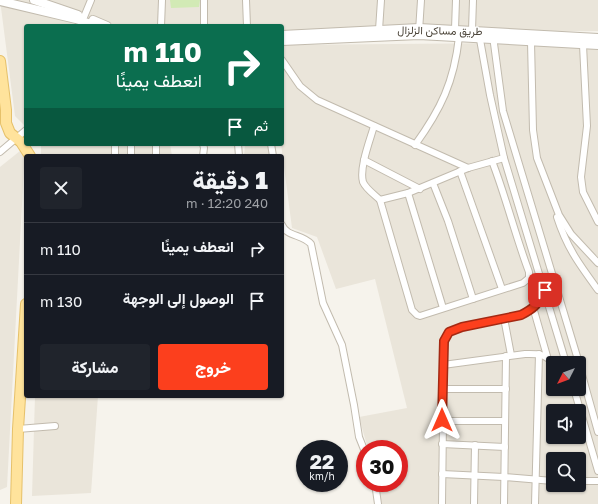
<!DOCTYPE html>
<html lang="ar">
<meta charset="utf-8">
<style>
body{margin:0;font-family:"Golos Text",Vazirmatn,sans-serif;background:#20242c;color:#f1f3f6;direction:rtl;height:100vh;display:flex;flex-direction:column;font-size:15px;white-space:nowrap}
*{box-sizing:border-box;margin:0}
p{font-size:13px;color:#9ea1a6}
.icon{flex:none;width:22px;height:22px;fill:none;stroke:currentColor;stroke-width:2;stroke-linecap:round;stroke-linejoin:round}
.map{position:relative;flex:1;overflow:hidden;direction:ltr}
.drawer{position:absolute;left:24px;top:154px;width:260px;height:244px;display:flex;flex-direction:column;background:#171b24;border-radius:4px;box-shadow:0 1px 3px #0004;direction:rtl}
.drawer>*{flex:none}
.top-card{position:absolute;left:24px;top:24px;width:260px;height:122px;border-radius:4px;box-shadow:0 1px 3px #0004;direction:rtl;background:#0b6e4f;color:#fff;overflow:hidden}
.needle{width:26px;rotate:228deg}
.tools{position:absolute;left:546px;top:356px;display:grid;gap:8px}
.tools a{display:grid;place-items:center;width:40px;height:40px;border-radius:4px;background:#171b24;box-shadow:0 1px 3px #0004;font-size:20px}
.speed{position:absolute;left:296px;top:440px;display:flex;gap:8px;font-size:20px;font-weight:700;text-align:center}
.speed>*{display:grid;place-content:center;width:52px;height:52px;border-radius:50%;background:#171b24;box-shadow:0 1px 3px #0004;line-height:1}
.speed small{font-size:10px;font-weight:400}
.speed .limit{border:6px solid #d22;background:#fff;color:#111}
.pin{position:absolute;display:grid;place-items:center;width:34px;height:34px;color:#fff;margin:-17px;border-radius:8px;box-shadow:0 2px 6px #0006}
.me{position:absolute;width:44px;margin:-22px;rotate:0deg;stroke-linejoin:round;filter:drop-shadow(0 0 3px #0008)}
.turn{display:flex;align-items:center;gap:14px;height:84px;padding:0 16px;font-size:18px}
.turn .icon{width:52px;height:52px;stroke-width:2.5}
.turn b{display:block;font-size:28px;line-height:34px}
.then{display:flex;align-items:center;height:38px;padding:0 16px;background:#0003;gap:8px;font-size:15px}
.round{display:grid;place-items:center;flex:none;width:42px;height:42px;border-radius:4px;background:#20242c}
.head{display:flex;align-items:center;justify-content:space-between;height:68px;padding:0 16px}
h1{font-size:24px;font-weight:800;line-height:30px}
.primary-button{display:flex;gap:8px;margin-top:auto;padding:8px 16px}
.primary-button a{flex:1;height:46px;border-radius:4px;background:#fc3f1d;color:#fff;font-size:16px;font-weight:800;line-height:46px;text-align:center}
.primary-button a+a{background:#20242c;color:#f1f3f6}
ul{padding:0;list-style:none}
li{display:flex;align-items:center;gap:12px;height:52px;padding:0 16px;border-top:1px solid #363941}
li div{flex:1}
li b{display:block;font-size:15px}
li em{font-style:normal}
.map>svg:first-child{display:block}
.residential{fill:#eae5da;fill-rule:evenodd}
.green{fill:#d2eab5}
.lines{fill:none;stroke-linecap:round;stroke-linejoin:round}
.minor-casing{stroke:#c2bbae;stroke-width:8}
.tertiary-casing{stroke:#c2bbae;stroke-width:10}
.primary-casing{stroke:#e6c16a;stroke-width:12}
.minor{stroke:#fff;stroke-width:6}
.tertiary{stroke:#fff;stroke-width:8}
.primary{stroke:#ffe39c;stroke-width:10}
.route-casing{stroke:#a42913;stroke-width:10}
.route{stroke:#fc3f1d;stroke-width:7}
.labels{text-anchor:middle;dominant-baseline:central;stroke-width:3;stroke-linejoin:round;paint-order:stroke}
.street-label{font-size:11px;fill:#4b4439;stroke:#fff}
</style>
<div class="map">
<svg width="598" height="504" viewBox="0 0 598 504">
<rect width="100%" height="100%" fill="#f6f3ec"/>
<g class="residential">
<polygon points="0,0 598,0 598,31 390,32 282,39 282,26 26,26 26,127 15,116"/>
<path d="M507,43L598,46V504H382L377,483H399V449H368L359,417L407,408L375,279L336,289L317,237L292,228L281,144H282V45ZM553,363H579V389H553ZM553,411H579V437H553ZM553,459H579V485H553Z"/>
<polygon points="41,144 170,144 172,156 41,156"/>
<polygon points="245,144 272,144 274,156 244,156"/>
<polygon points="25,147 7,487 0,490 0,167"/>
<polygon points="35,396 98,396 91,493 32,496"/>
</g>
<polygon class="green" points="170,0 200,0 199,7 171,8"/>
<g class="lines">
<defs>
<g id="minor">
<polyline points="204,0 204,26"/>
<polyline points="246,0 247,26"/>
<polyline points="84,17 91,0"/>
<polyline points="161,26 162,0"/>
<polyline points="455,29 456,0"/>
<polyline points="379,30 381,0"/>
<polyline points="472,30 473,0"/>
<polyline points="419,31 421,0"/>
<polyline points="479,34 490,95 504,158 566,363"/>
<polyline points="493,36 503,111 579,363"/>
<polyline points="531,42 533,130 537,158 559,215 571,234 598,263"/>
<polyline points="583,45 587,126 581,177 583,192 598,222"/>
<polyline points="282,60 300,86 317,100 468,168"/>
<path d="M374,126C370,140 359,168 363,182C366,189 375,195 380,200L412,310L417,315L420,316L523,283L529,278V272C515,235 506,197 492,161"/>
<polyline points="238,144 239,156"/>
<polyline points="271,144 273,156"/>
<path d="M415,145C441,109 454,82 459,37"/>
<polyline points="0,152 26,130"/>
<polyline points="115,156 115,144"/>
<polyline points="131,156 131,144"/>
<polyline points="156,156 156,144"/>
<polyline points="203,156 204,148 203,144"/>
<polyline points="364,160 420,189"/>
<polyline points="460,171 502,289"/>
<polyline points="433,183 448,221 473,299"/>
<polyline points="408,193 443,308"/>
<polyline points="380,200 408,193 468,168 504,158"/>
<path d="M557,217C567,248 579,264 598,290"/>
<path d="M282,225C287,237 302,234 311,244L323,303L342,345L354,405L359,437L365,452"/>
<polyline points="533,307 547,356"/>
<polyline points="504,318 511,355"/>
<polyline points="579,364 598,432"/>
<path d="M443,365L525,354C538,354 544,353 553,363"/>
<polyline points="443,389 506,389"/>
<polyline points="574,389 598,471"/>
<polyline points="443,421 505,421"/>
<polyline points="18,429 55,426"/>
<polyline points="442,444 505,447"/>
<polyline points="442,474 504,477 553,481"/>
<polyline points="579,481 598,481"/>
<polyline points="375,483 378,504"/>
<path d="M442,504L444,341L449,332L462,327L521,315C533,309 540,303 545,290"/>
<polyline points="474,504 475,445"/>
<polyline points="504,504 506,356"/>
<polyline points="535,504 539,354"/>
</g>
<g id="tertiary">
<polyline points="34,0 78,15"/>
<polyline points="0,1 76,19 97,26"/>
<polyline points="93,20 107,26"/>
<polyline points="282,35 419,28 598,38"/>
<polyline points="282,41 419,35 598,45"/>
</g>
<g id="primary">
<polyline points="0,61 6,110 6,123 10,133 21,142 30,156"/>
<polyline points="16,504 18,429 26,304"/>
</g>
</defs>
<use href="#minor" class="minor-casing"/>
<use href="#tertiary" class="tertiary-casing"/>
<use href="#primary" class="primary-casing"/>
<use href="#minor" class="minor"/>
<use href="#tertiary" class="tertiary"/>
<use href="#primary" class="primary"/>
</g>
<g class="lines">
<defs>
<path id="route" d="M442,420L444,341L449,332L462,327L521,315C533,309 540,303 545,290"/>
</defs>
<use href="#route" class="route-casing"/>
<use href="#route" class="route"/>
</g>
<g class="labels">
<g class="street-label">
<text transform="translate(440 30) rotate(1)">طريق مساكن الزلزال</text>
</g>
</g>
</svg>
<div class="tools">
<a><svg class="needle" viewBox="-14 -14 28 28"><path d="M0-13l5 13h-10z" fill="#e53935"/><path d="M0 13l5-13h-10z" fill="#9ea1a6"/></svg></a>
<a><svg class="icon" aria-label="sound" viewBox="0 0 24 24"><path d="M4 9h4l5-4v14l-5-4H4zM17 9q2 3 0 6"/></svg></a>
<a><svg class="icon" aria-label="search" viewBox="0 0 24 24"><circle cx="10" cy="10" r="6"/><path d="M15 15l6 6"/></svg></a>
</div>
<div class="speed"><div>22<small>km/h</small></div><div class="limit">30</div></div>
<div class="pin" style="left:545px;top:290px;background:#d93025"><svg class="icon" aria-label="arrive" viewBox="0 0 24 24"><path d="M6 21V4h12l-3 4 3 4H6"/></svg></div>
<svg class="me" style="left:442px;top:420px" viewBox="-20 -20 40 40"><path d="M0-17L14 15 0 8-14 15z" fill="#fc3f1d" stroke="#fff" stroke-width="4"/></svg>
<div class="top-card">
<div class="turn"><svg class="icon" aria-label="right" viewBox="0 0 24 24"><path d="M7 20v-9h11M14 6l5 5-5 5"/></svg><div><b>110 m</b>انعطف يمينًا</div></div>
<div class="then">ثم<svg class="icon" aria-label="arrive" viewBox="0 0 24 24"><path d="M6 21V4h12l-3 4 3 4H6"/></svg></div>
</div>
<section class="drawer">
<div class="head"><div><h1>1 دقيقة</h1><p>240 m · 12:20</p></div><a class="round"><svg class="icon" aria-label="close" viewBox="0 0 24 24"><path d="M6 6l12 12M18 6L6 18"/></svg></a></div>
<ul>
<li><svg class="icon" aria-label="right" viewBox="0 0 24 24"><path d="M7 20v-9h11M14 6l5 5-5 5"/></svg><div><b>انعطف يمينًا</b></div><em>110 m</em></li>
<li><svg class="icon" aria-label="arrive" viewBox="0 0 24 24"><path d="M6 21V4h12l-3 4 3 4H6"/></svg><div><b>الوصول إلى الوجهة</b></div><em>130 m</em></li>
</ul>
<div class="primary-button"><a>خروج</a><a>مشاركة</a></div>
</section>
</div>
